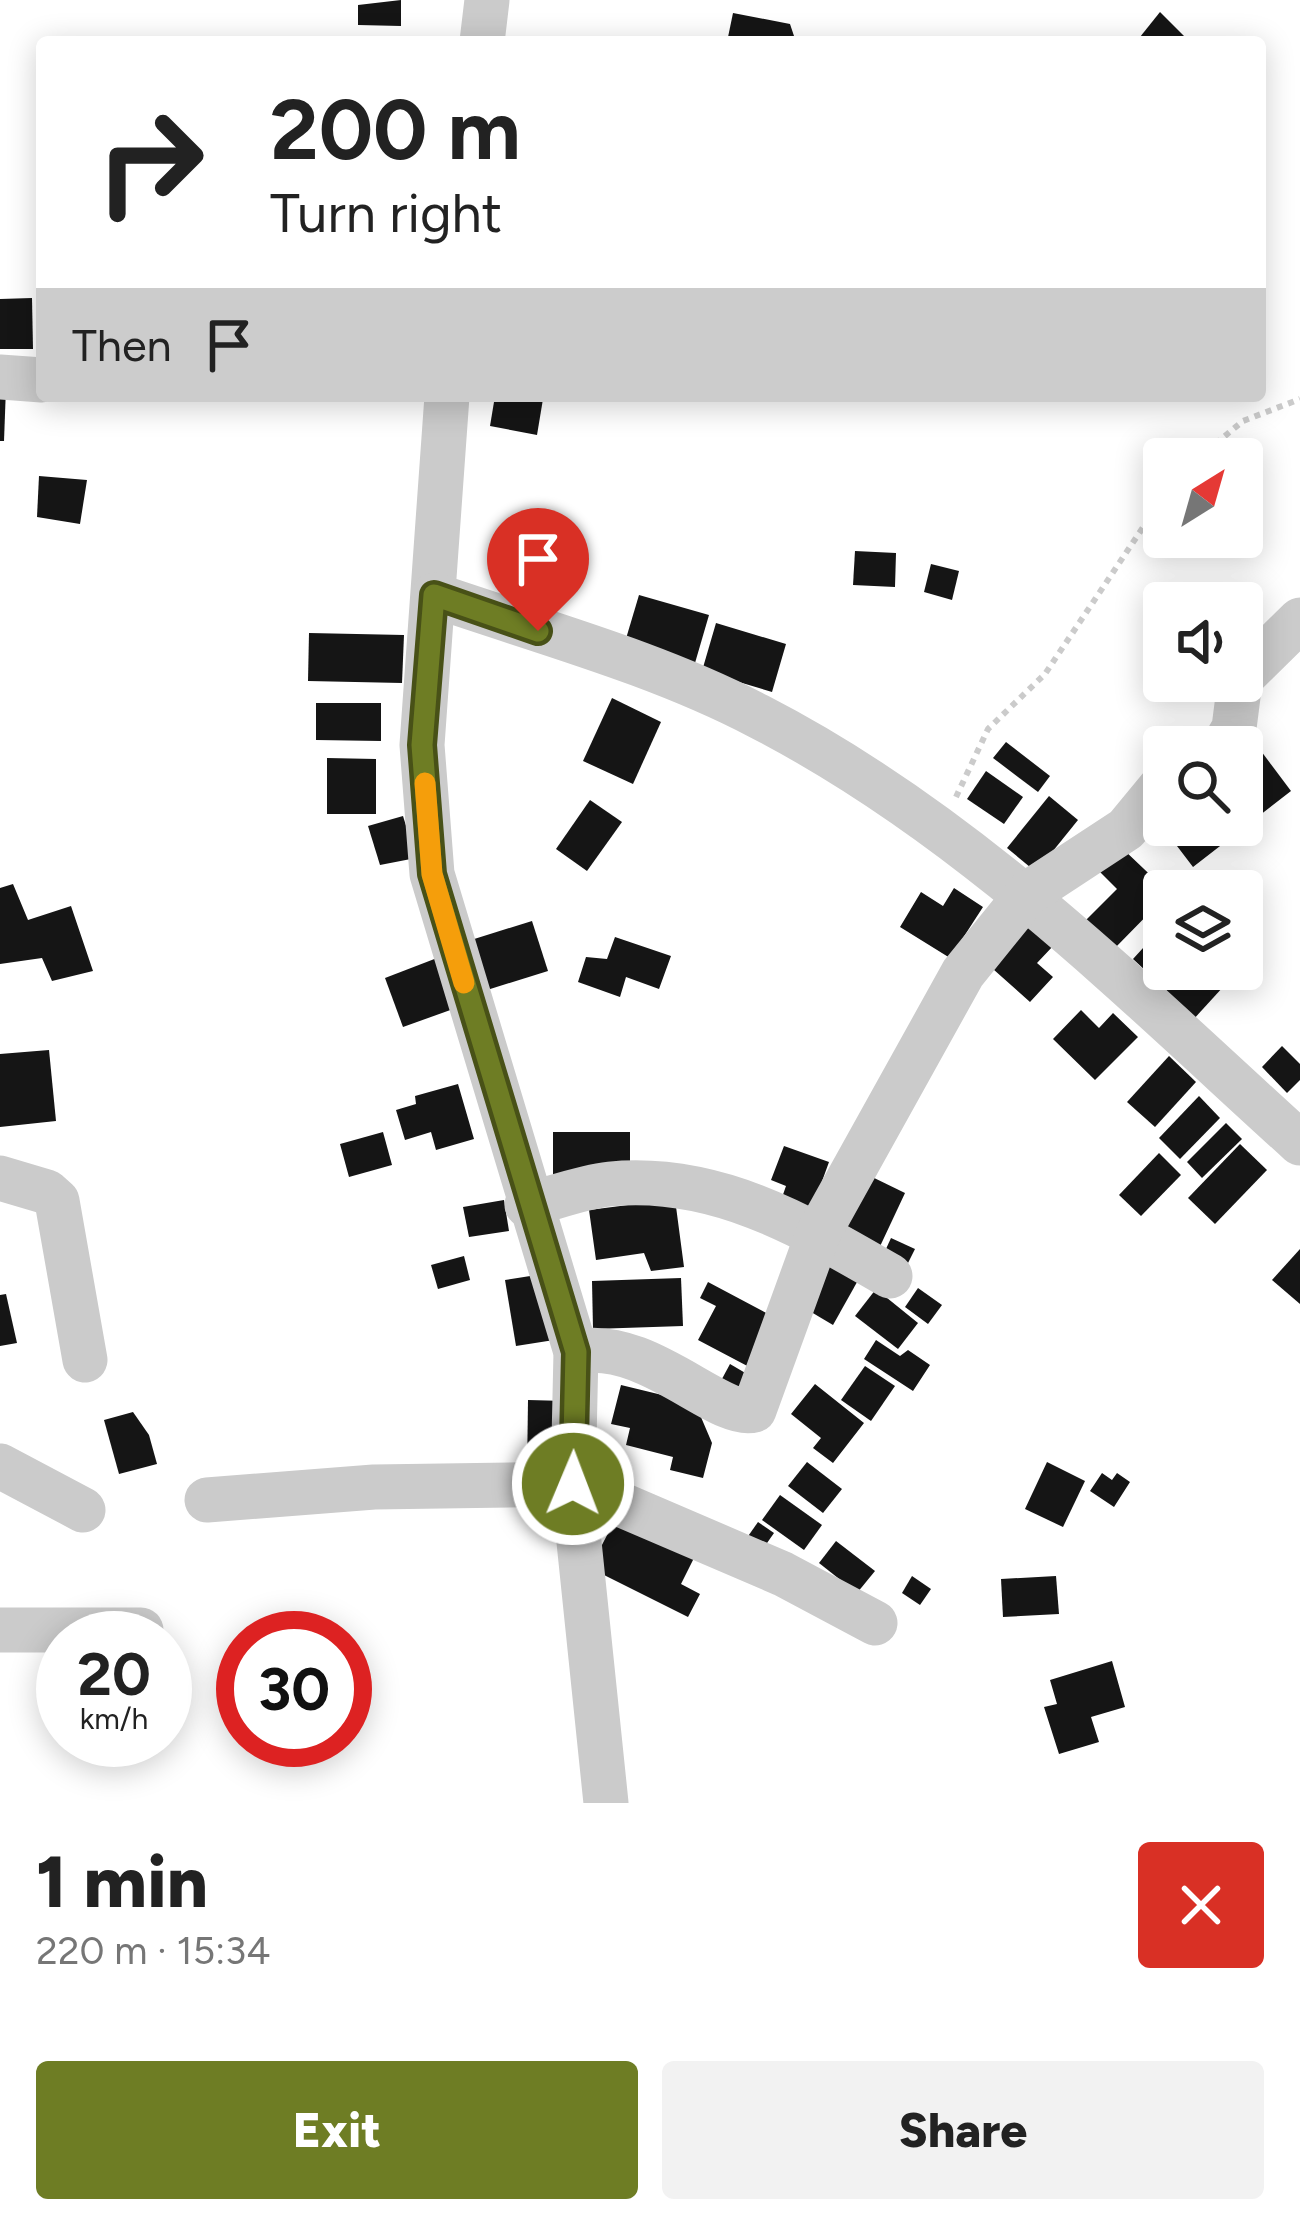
<!DOCTYPE html>
<meta charset="utf-8">
<style>
body{margin:0;font-family:Figtree,sans-serif;background:#f2f2f2;color:#222;height:100vh;display:flex;flex-direction:column;font-size:45px;white-space:nowrap}
*{box-sizing:border-box;margin:0}
p{font-size:39px;color:#767676}
.icon{flex:none;width:66px;height:66px;fill:none;stroke:currentColor;stroke-width:2;stroke-linecap:round;stroke-linejoin:round}
.map{position:relative;height:1803px;overflow:hidden}
.sheet{display:flex;flex-direction:column;background:#fff;flex:1}
.sheet>*{flex:none}
.banner{position:absolute;left:36px;top:36px;width:1230px;height:366px;border-radius:12px;box-shadow:0 6px 30px #0003;background:#fff;color:#222;overflow:hidden}
.needle{width:78px;rotate:37deg}
.controls{position:absolute;left:1143px;top:438px;display:grid;gap:24px}
.controls a{display:grid;place-items:center;width:120px;height:120px;border-radius:12px;background:#fff;box-shadow:0 6px 30px #0003;font-size:60px}
.speed{position:absolute;left:36px;top:1611px;display:flex;gap:24px;font-size:60px;font-weight:700;text-align:center}
.speed>*{display:grid;place-content:center;width:156px;height:156px;border-radius:50%;background:#fff;box-shadow:0 6px 30px #0003;line-height:1}
.speed small{font-size:30px;font-weight:400}
.speed .limit{border:18px solid #d22;background:#fff;color:#111}
.pin{position:absolute;display:grid;place-items:center;width:102px;height:102px;color:#fff;margin:-123px -51px;border-radius:50% 50% 50% 0;rotate:-45deg;box-shadow:0 0 12px #0007}
.pin .icon{rotate:45deg}
.me{position:absolute;width:132px;margin:-66px;rotate:1deg;stroke-linejoin:round;filter:drop-shadow(0 0 9px #0008)}
.turn{display:flex;align-items:center;gap:42px;height:252px;padding:0 36px;font-size:54px}
.turn .icon{width:156px;height:156px;stroke-width:2.5}
.turn b{display:block;font-size:84px;line-height:102px}
.then{display:flex;align-items:center;height:114px;padding:0 36px;background:#0003;gap:24px;font-size:45px}
.round{display:grid;place-items:center;flex:none;width:126px;height:126px;border-radius:12px;background:#f2f2f2}
.head{display:flex;align-items:center;justify-content:space-between;height:204px;padding:0 36px}
h1{font-size:72px;font-weight:800;line-height:90px}
.primary-button{display:flex;gap:24px;margin-top:auto;padding:24px 36px}
.primary-button a{flex:1;height:138px;border-radius:12px;background:#6e7d24;color:#fff;font-size:48px;font-weight:800;line-height:138px;text-align:center}
.primary-button a+a{background:#f2f2f2;color:#222}
.map>svg:first-child{display:block}
.building{fill:#151515}
.lines{fill:none;stroke-linecap:round;stroke-linejoin:round}
.path{stroke:#cbcbcb;stroke-width:6;stroke-dasharray:6 6;stroke-linecap:butt}
.minor{stroke:#cbcbcb;stroke-width:45}
.route-casing{stroke:#485117;stroke-width:30}
.route{stroke:#6e7d24;stroke-width:21}
.slow{stroke:#f59e0b;stroke-width:21}
</style>
<div class="map">
<svg width="1300" height="1803" viewBox="0 0 1300 1803">
<rect width="100%" height="100%" fill="#fff"/>
<g class="building">
<polygon points="401,0 401,26 358,25 358,5"/>
<polygon points="1160,12 1190,42 1136,42"/>
<polygon points="733,13 790,24 796,42 727,42"/>
<polygon points="32,298 33,349 0,349 0,299"/>
<polygon points="0,387 6,387 4,441 0,441"/>
<polygon points="495,396 543,399 537,435 490,426"/>
<polygon points="39,476 87,480 80,524 37,517"/>
<polygon points="855,551 896,553 895,587 853,585"/>
<polygon points="931,564 959,571 952,600 924,592"/>
<polygon points="639,595 709,615 695,663 625,642"/>
<polygon points="716,623 786,644 772,692 702,671"/>
<polygon points="309,633 404,635 402,683 308,681"/>
<polygon points="612,698 661,722 633,784 583,761"/>
<polygon points="316,703 381,703 381,741 316,740"/>
<polygon points="1006,742 1050,776 1038,792 993,758"/>
<polygon points="1258,747 1291,791 1193,867 1161,825 1242,825 1242,760"/>
<polygon points="327,758 376,759 376,814 327,814"/>
<polygon points="986,771 1023,797 1004,824 967,799"/>
<polygon points="1049,796 1078,820 1036,872 1007,848"/>
<polygon points="590,800 622,822 587,871 556,849"/>
<polygon points="403,816 416,858 380,865 368,826"/>
<polygon points="1123,849 1164,888 1164,898 1114,949 1085,921 1117,889 1100,872"/>
<polygon points="13,884 28,920 71,906 93,971 52,981 42,958 0,964 0,888"/>
<polygon points="954,888 983,907 950,958 900,927 921,892 943,906"/>
<polygon points="1024,917 1054,945 1037,963 1053,977 1030,1002 984,961"/>
<polygon points="532,921 548,971 487,990 471,940"/>
<polygon points="1164,925 1164,969 1176,969 1161,985 1133,959"/>
<polygon points="615,937 671,956 659,989 626,977 620,997 578,982 586,957 607,959"/>
<polygon points="437,958 456,1008 403,1027 385,978"/>
<polygon points="1187,969 1227,969 1234,975 1192,1021 1163,994"/>
<polygon points="1081,1010 1099,1028 1113,1013 1138,1037 1095,1080 1053,1039"/>
<polygon points="1282,1046 1300,1064 1300,1080 1287,1093 1262,1067"/>
<polygon points="49,1050 56,1121 0,1127 0,1054"/>
<polygon points="1169,1056 1196,1082 1155,1127 1127,1102"/>
<polygon points="458,1084 474,1139 436,1150 431,1132 405,1140 396,1110 416,1104 415,1096"/>
<polygon points="1199,1096 1220,1118 1180,1159 1159,1138"/>
<polygon points="1226,1123 1242,1139 1202,1178 1187,1162"/>
<polygon points="383,1132 392,1165 349,1177 340,1144"/>
<polygon points="553,1132 630,1132 630,1175 553,1176"/>
<polygon points="1240,1144 1267,1170 1215,1224 1188,1198"/>
<polygon points="784,1146 829,1162 808,1220 778,1209 786,1186 771,1180"/>
<polygon points="1159,1153 1181,1175 1141,1216 1119,1195"/>
<polygon points="866,1174 905,1193 875,1257 835,1238"/>
<polygon points="675,1199 684,1267 651,1271 644,1253 596,1260 589,1210"/>
<polygon points="504,1200 509,1231 469,1237 463,1207"/>
<polygon points="891,1238 915,1249 903,1273 880,1262"/>
<polygon points="1300,1249 1300,1304 1272,1280"/>
<polygon points="464,1256 470,1280 438,1289 431,1265"/>
<polygon points="829,1257 861,1275 833,1325 801,1306"/>
<polygon points="543,1274 554,1340 516,1346 505,1280"/>
<polygon points="681,1278 683,1326 593,1329 592,1281"/>
<polygon points="708,1282 772,1316 753,1369 698,1340 716,1306 700,1298"/>
<polygon points="918,1288 942,1305 928,1324 905,1307"/>
<polygon points="876,1289 918,1323 898,1349 855,1316"/>
<polygon points="6,1294 17,1343 0,1346 0,1295"/>
<polygon points="876,1340 900,1356 908,1350 930,1365 913,1391 864,1359"/>
<polygon points="730,1364 759,1381 745,1406 716,1390"/>
<polygon points="865,1366 895,1386 871,1421 841,1400"/>
<polygon points="815,1384 864,1423 833,1463 813,1448 821,1438 791,1414"/>
<polygon points="621,1385 695,1403 712,1443 703,1478 670,1470 673,1457 626,1445 630,1428 611,1424"/>
<polygon points="528,1400 566,1401 564,1475 527,1473"/>
<polygon points="133,1412 149,1435 157,1464 119,1474 104,1420"/>
<polygon points="807,1462 842,1489 823,1513 788,1486"/>
<polygon points="1047,1462 1085,1481 1063,1527 1025,1509"/>
<polygon points="1102,1473 1112,1480 1117,1473 1130,1482 1114,1507 1090,1491"/>
<polygon points="780,1495 822,1525 804,1550 762,1520"/>
<polygon points="618,1514 696,1554 681,1584 700,1594 688,1617 590,1568"/>
<polygon points="758,1522 774,1533 760,1553 744,1542"/>
<polygon points="836,1541 875,1571 857,1593 819,1563"/>
<polygon points="912,1576 931,1589 920,1605 902,1593"/>
<polygon points="1056,1576 1059,1614 1003,1617 1001,1579"/>
<polygon points="1112,1661 1125,1707 1091,1717 1099,1742 1059,1754 1044,1707 1057,1704 1050,1680"/>
</g>
<g class="lines">
<g class="path">
<polyline points="1197,459 1243,421 1300,399"/>
<polyline points="956,797 988,729 1045,674 1164,496"/>
</g>
<g class="minor">
<polyline points="482,42 487,0"/>
<polyline points="0,377 42,380"/>
<polyline points="447,396 422,745 432,874 576,1352 573,1484 606,1803"/>
<path d="M434,595C541,632 657,663 758,716C966,823 1128,987 1300,1143"/>
<polyline points="1242,677 1300,620"/>
<polyline points="1223,747 1234,728 1240,681"/>
<polyline points="0,1178 47,1192 57,1201 85,1360"/>
<path d="M527,1205C554,1198 582,1187 610,1184C715,1174 802,1225 890,1276"/>
<path d="M576,1352C647,1337 719,1420 754,1410L818,1234L963,973L1027,894L1126,829L1164,783"/>
<polyline points="0,1466 83,1510"/>
<polyline points="207,1500 374,1487 573,1484 783,1574 875,1623"/>
<polyline points="0,1630 141,1630"/>
</g>
</g>
<g class="lines">
<defs>
<polyline id="route" points="538,631 434,595 422,745 432,874 576,1352 573,1484"/>
</defs>
<use href="#route" class="route-casing"/>
<use href="#route" class="route"/>
<polyline class="slow" points="425,783 432,874 464,983"/>
</g>
</svg>
<div class="controls">
<a><svg class="needle" viewBox="-14 -14 28 28"><path d="M0-13l5 13h-10z" fill="#e53935"/><path d="M0 13l5-13h-10z" fill="#767676"/></svg></a>
<a><svg class="icon" aria-label="sound" viewBox="0 0 24 24"><path d="M4 9h4l5-4v14l-5-4H4zM17 9q2 3 0 6"/></svg></a>
<a><svg class="icon" aria-label="search" viewBox="0 0 24 24"><circle cx="10" cy="10" r="6"/><path d="M15 15l6 6"/></svg></a>
<a><svg class="icon" aria-label="layers" viewBox="0 0 24 24"><path d="M12 4l9 5-9 5-9-5zM3 14l9 5 9-5"/></svg></a>
</div>
<div class="speed"><div>20<small>km/h</small></div><div class="limit">30</div></div>
<div class="pin" style="left:538px;top:631px;background:#d93025"><svg class="icon" aria-label="arrive" viewBox="0 0 24 24"><path d="M6 21V4h12l-3 4 3 4H6"/></svg></div>
<svg class="me" style="left:573px;top:1484px" viewBox="-20 -20 40 40"><circle r="17" fill="#6e7d24" stroke="#fff" stroke-width="3"/><path d="M0-11L8 9 0 5-8 9z" fill="#fff"/></svg>
<div class="banner">
<div class="turn"><svg class="icon" aria-label="right" viewBox="0 0 24 24"><path d="M7 20v-9h11M14 6l5 5-5 5"/></svg><div><b>200 m</b>Turn right</div></div>
<div class="then">Then<svg class="icon" aria-label="arrive" viewBox="0 0 24 24"><path d="M6 21V4h12l-3 4 3 4H6"/></svg></div>
</div>
</div>
<section class="sheet">
<div class="head"><div><h1>1 min</h1><p>220 m · 15:34</p></div><a class="round" style="background:#d93025;color:#fff"><svg class="icon" aria-label="close" viewBox="0 0 24 24"><path d="M6 6l12 12M18 6L6 18"/></svg></a></div>
<div class="primary-button"><a>Exit</a><a>Share</a></div>
</section>
